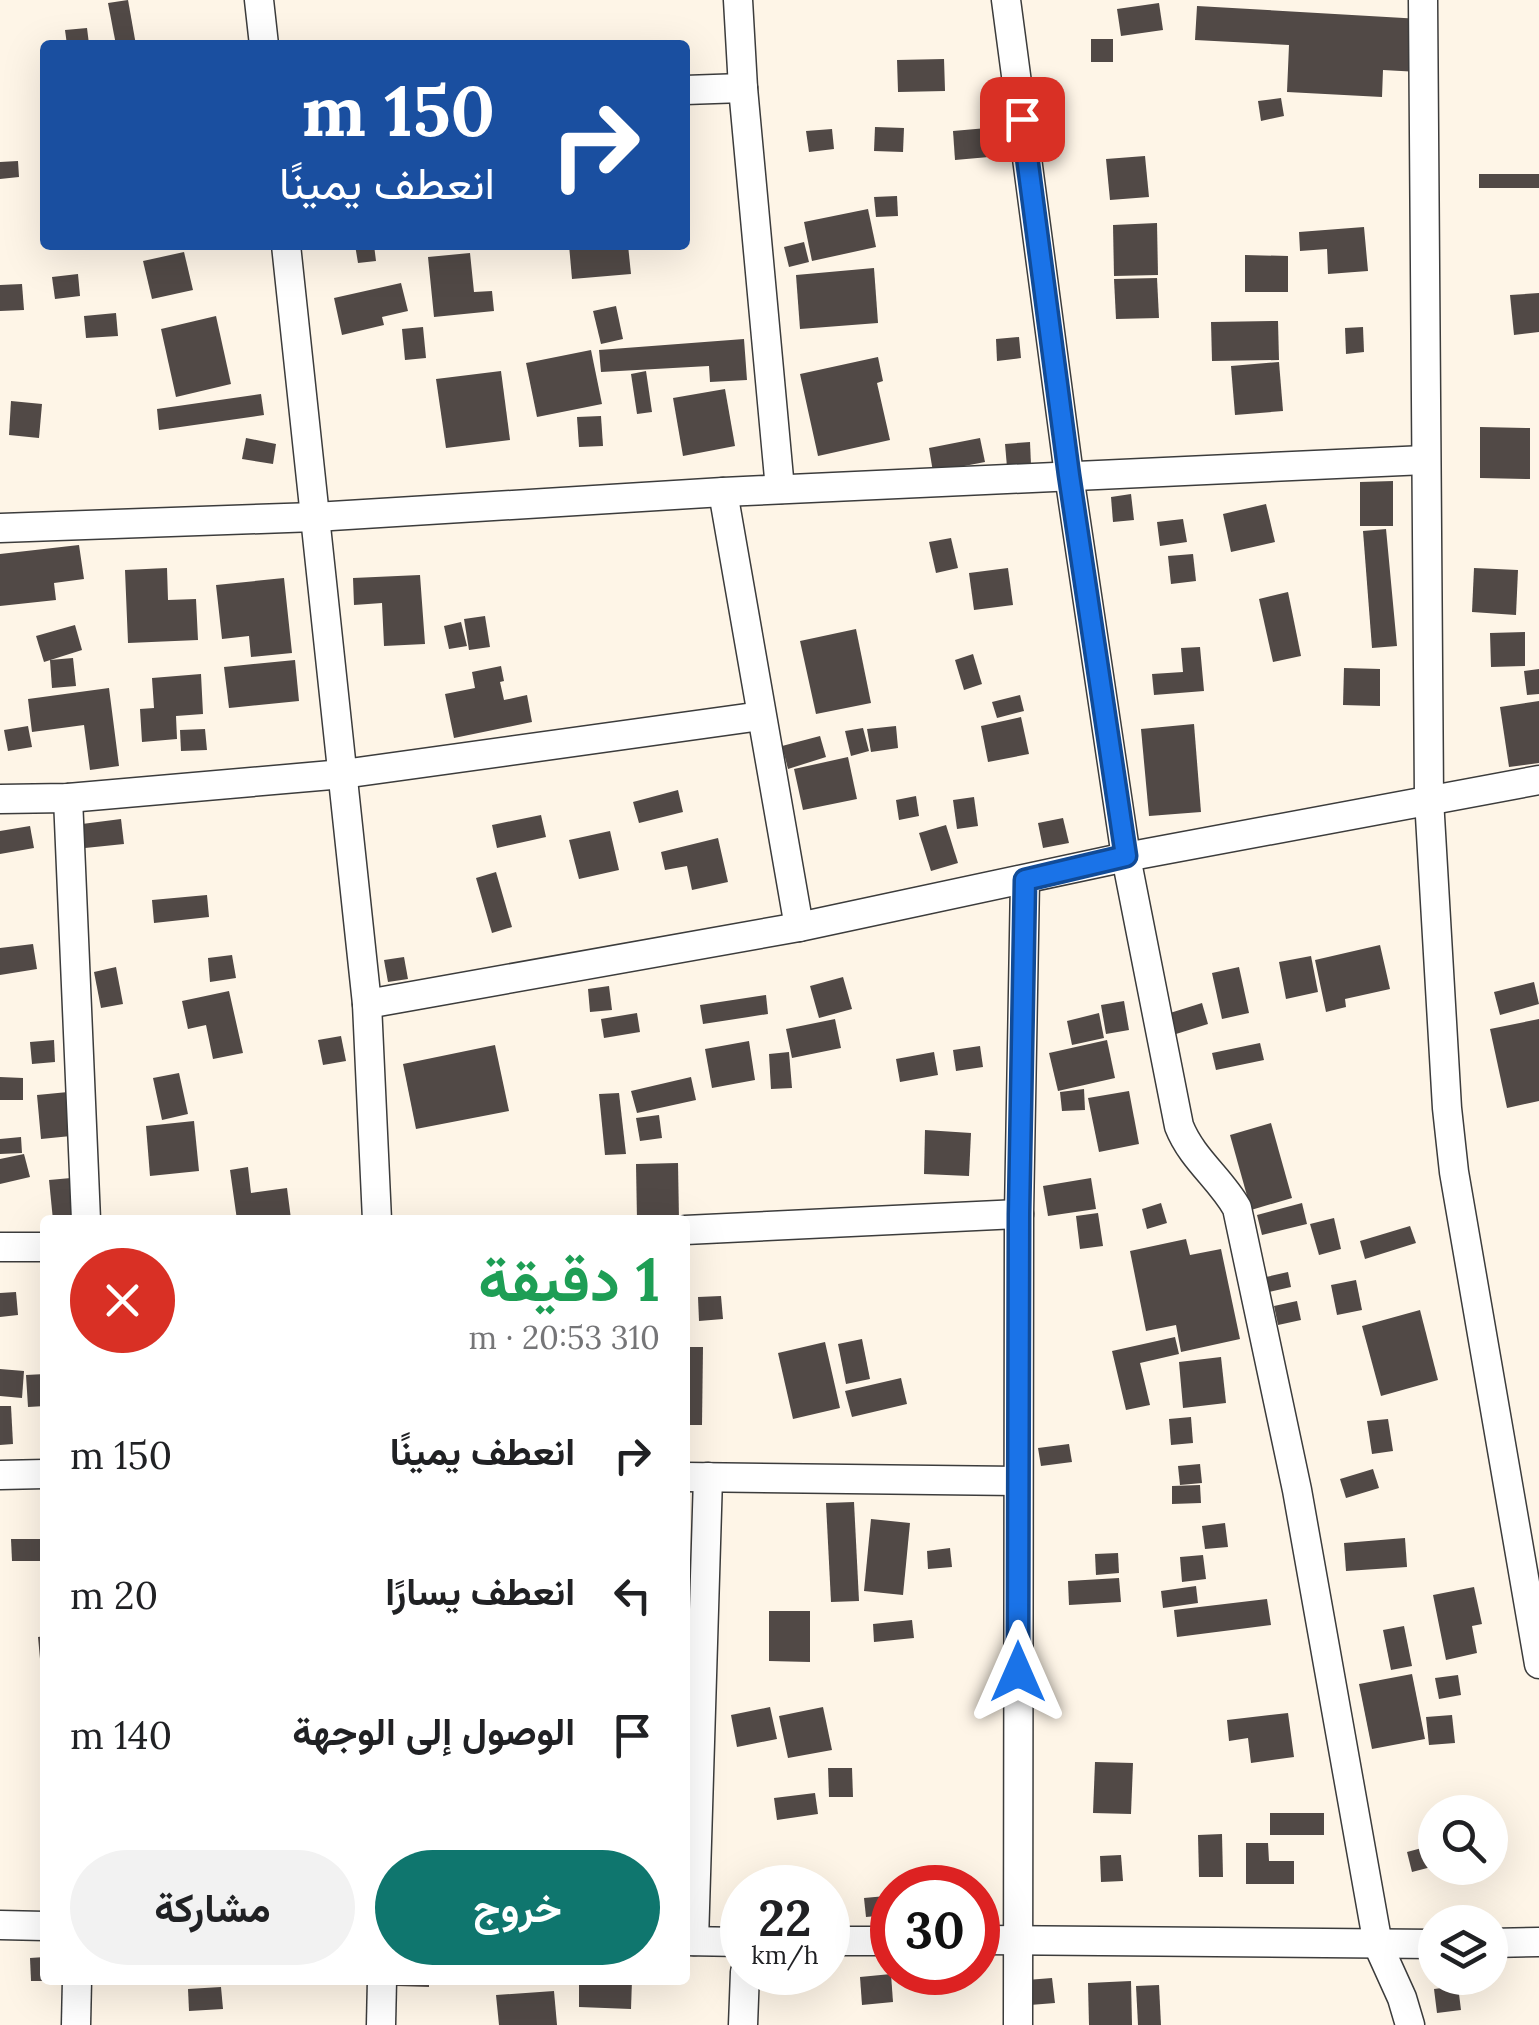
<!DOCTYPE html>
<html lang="ar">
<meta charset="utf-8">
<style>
body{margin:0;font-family:Lora,Vazirmatn,serif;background:#f2f2f2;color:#202124;direction:rtl;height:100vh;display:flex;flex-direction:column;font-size:38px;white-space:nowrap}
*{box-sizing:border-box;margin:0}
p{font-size:32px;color:#757577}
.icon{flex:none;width:55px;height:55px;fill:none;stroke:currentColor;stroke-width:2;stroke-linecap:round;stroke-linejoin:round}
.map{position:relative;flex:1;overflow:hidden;direction:ltr}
.sheet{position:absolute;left:40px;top:1215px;width:650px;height:770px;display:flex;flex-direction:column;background:#fff;border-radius:10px;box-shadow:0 10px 40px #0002;direction:rtl}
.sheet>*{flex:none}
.hud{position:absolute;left:40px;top:40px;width:650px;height:210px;border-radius:10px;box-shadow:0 10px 40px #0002;direction:rtl;background:#1a4fa0;color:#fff;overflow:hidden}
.buttons{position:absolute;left:1418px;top:1795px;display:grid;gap:20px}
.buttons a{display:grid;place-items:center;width:90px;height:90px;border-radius:50%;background:#fff;box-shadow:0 10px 40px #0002;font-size:50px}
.speed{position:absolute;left:720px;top:1865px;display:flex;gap:20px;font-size:50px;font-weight:700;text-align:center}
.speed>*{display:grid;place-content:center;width:130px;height:130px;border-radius:50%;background:#fff;box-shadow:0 10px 40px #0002;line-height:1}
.speed small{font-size:25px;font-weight:400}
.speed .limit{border:15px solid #d22;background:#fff;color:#111}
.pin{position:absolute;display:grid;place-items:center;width:85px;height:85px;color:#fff;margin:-42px;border-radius:20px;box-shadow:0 5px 15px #0006}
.me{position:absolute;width:110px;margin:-55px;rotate:0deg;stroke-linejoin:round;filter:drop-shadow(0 0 8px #0008)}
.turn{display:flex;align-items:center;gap:35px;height:210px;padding:0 30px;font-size:45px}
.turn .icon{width:130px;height:130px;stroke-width:2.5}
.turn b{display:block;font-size:70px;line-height:85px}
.round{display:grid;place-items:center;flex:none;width:105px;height:105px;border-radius:52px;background:#f2f2f2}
.head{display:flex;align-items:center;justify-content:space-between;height:170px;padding:0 30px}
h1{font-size:60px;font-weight:700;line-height:75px;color:#1e9e55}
.button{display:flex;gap:20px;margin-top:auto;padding:20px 30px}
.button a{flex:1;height:115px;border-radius:60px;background:#0f766e;color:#fff;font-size:40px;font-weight:700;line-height:115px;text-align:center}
.button a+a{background:#f2f2f2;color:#202124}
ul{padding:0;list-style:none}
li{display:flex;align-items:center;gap:30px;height:140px;padding:0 30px}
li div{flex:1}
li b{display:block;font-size:38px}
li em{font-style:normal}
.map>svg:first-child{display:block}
.building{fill:#514946}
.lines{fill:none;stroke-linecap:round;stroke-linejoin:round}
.street-casing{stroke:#3c3c3c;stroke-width:31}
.street{stroke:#fff;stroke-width:28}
.route-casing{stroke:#114b97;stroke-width:25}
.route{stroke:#1a73e8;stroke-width:18}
</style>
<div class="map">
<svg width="1539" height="2025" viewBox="0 0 1539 2025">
<rect width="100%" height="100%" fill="#fef5e7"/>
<g class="building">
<polygon points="128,0 136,45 116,45 108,3"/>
<polygon points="1159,3 1163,30 1121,36 1117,9"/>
<polygon points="1197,6 1421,19 1419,72 1383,70 1382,97 1287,92 1289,45 1195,40"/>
<polygon points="87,28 89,44 67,45 65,30"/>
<rect x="1091" y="39" width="22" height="23"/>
<polygon points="944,59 945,91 898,92 897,60"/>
<polygon points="1281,98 1284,116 1261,121 1258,101"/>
<polygon points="875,127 904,128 903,152 874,151"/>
<polygon points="987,128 989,157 955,160 953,131"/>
<polygon points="832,129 834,149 809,152 806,131"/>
<polygon points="1145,156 1149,197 1110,200 1106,159"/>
<polygon points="18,161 19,177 0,179 0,162"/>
<rect x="1479" y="174" width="60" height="14"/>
<polygon points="897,196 898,216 876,217 874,197"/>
<polygon points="868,209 876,247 812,261 804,222"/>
<polygon points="1157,223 1158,275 1114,276 1113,225"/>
<polygon points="1364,227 1368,271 1328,274 1327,249 1300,251 1299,232"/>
<polygon points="804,242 809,262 789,267 784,247"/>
<polygon points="355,245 374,245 376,261 358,263"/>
<polygon points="569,245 628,245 631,274 572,279"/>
<polygon points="184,252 193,290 152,299 143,261"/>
<polygon points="470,253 474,292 492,291 494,311 434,317 428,257"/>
<polygon points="1245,255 1288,256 1288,292 1245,292"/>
<polygon points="874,268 878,323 800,329 796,275"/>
<polygon points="78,274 80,296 55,299 52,277"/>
<polygon points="1157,278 1159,318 1116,319 1114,279"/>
<polygon points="401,283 408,311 382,317 384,325 342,335 334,298"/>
<polygon points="22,284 24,310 0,311 0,285"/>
<polygon points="1539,293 1539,332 1514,335 1510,295"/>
<polygon points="616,306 623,339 601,344 593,311"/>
<polygon points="116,313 118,336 86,338 84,316"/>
<polygon points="216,316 231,384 176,397 161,329"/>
<polygon points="1278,321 1279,360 1212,361 1211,322"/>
<polygon points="423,327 426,358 405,360 402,329"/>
<polygon points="1363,327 1364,352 1346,354 1345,328"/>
<polygon points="1019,337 1021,358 997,361 996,339"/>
<polygon points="744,339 747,380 710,382 709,366 601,372 599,350"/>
<polygon points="591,350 602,404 537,417 526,363"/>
<polygon points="878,357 883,381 877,383 890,440 818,456 800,374"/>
<polygon points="1279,362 1283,411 1235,415 1231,366"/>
<polygon points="501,371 510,440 446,448 436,379"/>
<polygon points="646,371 652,412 637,414 631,374"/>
<polygon points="725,389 735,446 683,456 673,398"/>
<polygon points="261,394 264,415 159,430 157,409"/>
<polygon points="11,401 42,404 39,438 9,435"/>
<polygon points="601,416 603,446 579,447 577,417"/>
<polygon points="1480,427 1530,428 1530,479 1480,478"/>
<polygon points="246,438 276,444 273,464 242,459"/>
<polygon points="980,438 985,462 933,472 929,448"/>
<polygon points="1030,442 1031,465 1007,467 1005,444"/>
<polygon points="1393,481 1393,526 1360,526 1360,482"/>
<polygon points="1131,494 1134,520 1113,522 1111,497"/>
<polygon points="1266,504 1275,542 1231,552 1223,514"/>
<polygon points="1183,519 1187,542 1160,546 1157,522"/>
<polygon points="1386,529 1397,646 1372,648 1363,531"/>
<polygon points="951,538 958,568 936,573 929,542"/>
<polygon points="79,545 84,579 54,583 56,600 0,606 0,554"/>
<polygon points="1193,554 1196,581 1171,584 1168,556"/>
<polygon points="167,568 168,600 196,599 198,640 128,643 125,570"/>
<polygon points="1008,568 1013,605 974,610 969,573"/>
<polygon points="1474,568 1518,570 1516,615 1472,612"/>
<polygon points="420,575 425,644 384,646 382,603 354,605 353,578"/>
<polygon points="284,578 292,653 251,657 249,636 222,639 216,585"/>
<polygon points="1288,592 1301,656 1273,662 1259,599"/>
<polygon points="485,616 490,647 469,650 464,619"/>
<polygon points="461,622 467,646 449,649 444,626"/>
<polygon points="75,625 82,650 44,662 36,636"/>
<polygon points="856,629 871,703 816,714 800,641"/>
<polygon points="1525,632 1525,666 1491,667 1490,633"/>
<polygon points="1200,647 1204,691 1154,695 1152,674 1183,672 1181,648"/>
<polygon points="973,654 982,684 964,690 955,660"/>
<polygon points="73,658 76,686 52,688 50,660"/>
<polygon points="295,660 299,701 229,708 224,667"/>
<polygon points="501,666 504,681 500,682 504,700 527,695 532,722 454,738 445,694 475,688 472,672"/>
<polygon points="1344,668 1380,669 1380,706 1343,705"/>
<polygon points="1539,669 1539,694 1527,695 1524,671"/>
<polygon points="201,674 203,714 176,716 177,739 142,742 140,709 154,708 152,678"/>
<polygon points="109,688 119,766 90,770 84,725 32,732 28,699"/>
<polygon points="1020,695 1024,711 997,718 992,702"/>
<polygon points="1539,701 1539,763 1509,767 1500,707"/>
<polygon points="1021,717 1029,754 988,762 981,726"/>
<polygon points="1194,724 1201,812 1149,816 1141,729"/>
<polygon points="28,726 32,747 8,751 4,730"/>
<polygon points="896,726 898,748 871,752 867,729"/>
<polygon points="863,728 869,751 851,756 845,731"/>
<polygon points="205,729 207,750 181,751 180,730"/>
<polygon points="820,736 826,757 788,769 782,746"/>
<polygon points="848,757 857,799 803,810 794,769"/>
<polygon points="678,790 683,812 639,823 633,802"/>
<polygon points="916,796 919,816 899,820 896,800"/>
<polygon points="974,797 978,826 957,829 953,800"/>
<polygon points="541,815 546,837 497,848 492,825"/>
<polygon points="1063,818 1069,843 1043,848 1038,823"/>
<polygon points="121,819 124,844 85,848 82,824"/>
<polygon points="946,825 958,863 931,871 919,833"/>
<polygon points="30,826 34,848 0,854 0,831"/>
<polygon points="610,831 619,870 579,879 569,840"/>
<polygon points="718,838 728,882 692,890 687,866 665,870 661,852"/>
<polygon points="496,872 512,927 492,933 476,878"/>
<polygon points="207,895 209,917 154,923 152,900"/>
<polygon points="33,944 37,969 0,975 0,948"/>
<polygon points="1380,945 1390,989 1345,999 1346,1007 1326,1012 1315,960"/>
<polygon points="232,955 236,978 210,982 208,958"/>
<polygon points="1311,956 1318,992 1286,999 1279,962"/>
<polygon points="404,957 408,979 388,982 384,960"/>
<polygon points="116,967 123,1004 101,1008 94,972"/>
<polygon points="1239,967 1249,1013 1222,1019 1212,973"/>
<polygon points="843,977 852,1009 819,1018 810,986"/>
<polygon points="1534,982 1539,1004 1500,1015 1494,992"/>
<polygon points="609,986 612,1010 590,1012 588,989"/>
<polygon points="229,991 243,1053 213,1059 206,1025 188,1029 182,1001"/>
<polygon points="766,995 768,1014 703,1024 700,1005"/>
<polygon points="1124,1001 1129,1030 1106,1034 1101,1005"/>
<polygon points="1202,1003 1208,1024 1176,1034 1170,1013"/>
<polygon points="637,1013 640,1032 604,1038 601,1019"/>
<polygon points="1099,1013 1104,1038 1072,1045 1067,1021"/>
<polygon points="835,1019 841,1048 792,1058 786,1029"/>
<polygon points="1539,1019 1539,1101 1507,1108 1490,1029"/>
<polygon points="341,1036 346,1061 323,1065 318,1040"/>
<polygon points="54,1040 55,1062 32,1064 30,1042"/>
<polygon points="1107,1040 1115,1078 1058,1091 1049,1053"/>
<polygon points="749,1041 755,1080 712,1088 705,1049"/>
<polygon points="1260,1043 1264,1060 1216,1070 1212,1053"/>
<polygon points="495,1045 509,1111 416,1129 403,1064"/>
<polygon points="980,1046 983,1067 956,1071 953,1050"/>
<polygon points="789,1052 792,1088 771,1089 769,1054"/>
<polygon points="934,1052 938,1075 900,1082 896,1059"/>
<polygon points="179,1073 188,1114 162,1120 153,1078"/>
<polygon points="0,1077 23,1078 23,1100 0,1100"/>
<polygon points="691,1077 696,1100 637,1113 631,1091"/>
<polygon points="1084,1089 1085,1110 1062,1111 1060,1092"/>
<polygon points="1129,1091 1139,1144 1099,1152 1088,1098"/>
<polygon points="68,1092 71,1136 41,1139 37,1095"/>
<polygon points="619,1093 626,1154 605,1155 599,1094"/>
<polygon points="659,1115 662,1138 640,1141 636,1118"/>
<polygon points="194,1121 199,1171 150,1176 146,1126"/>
<polygon points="1271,1123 1292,1198 1251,1210 1230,1135"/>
<polygon points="925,1130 971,1133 969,1176 924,1174"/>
<polygon points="21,1137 22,1153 0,1154 0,1139"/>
<polygon points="24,1154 30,1177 0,1184 0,1159"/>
<polygon points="678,1163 679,1220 637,1220 636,1164"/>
<polygon points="248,1167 251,1193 287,1188 291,1219 237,1220 230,1170"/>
<polygon points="71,1178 76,1220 53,1220 49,1180"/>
<polygon points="1091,1178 1096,1209 1048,1216 1043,1186"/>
<polygon points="1161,1203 1167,1223 1147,1229 1142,1209"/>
<polygon points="1302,1203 1307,1224 1262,1235 1257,1215"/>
<polygon points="1098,1213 1103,1246 1080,1249 1076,1216"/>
<polygon points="1334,1218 1341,1249 1319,1255 1310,1224"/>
<polygon points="1410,1226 1416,1243 1365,1259 1360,1241"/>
<polygon points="1186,1239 1190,1255 1221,1249 1240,1339 1181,1352 1176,1325 1146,1331 1130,1251"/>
<polygon points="1288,1272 1291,1287 1269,1292 1266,1277"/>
<polygon points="1356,1280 1362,1310 1337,1315 1331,1285"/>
<polygon points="16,1292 18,1315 0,1317 0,1293"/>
<polygon points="721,1296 723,1319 699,1321 698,1297"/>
<polygon points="1297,1301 1301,1320 1278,1325 1274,1306"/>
<polygon points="1420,1310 1438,1380 1381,1396 1362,1326"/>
<polygon points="1175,1337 1179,1354 1140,1363 1150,1405 1126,1410 1112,1351"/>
<polygon points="862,1339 870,1379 846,1384 838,1344"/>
<polygon points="825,1342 840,1408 793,1419 778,1353"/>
<polygon points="685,1347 703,1347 702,1425 685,1425"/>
<polygon points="1221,1357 1226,1403 1183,1408 1179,1362"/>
<polygon points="0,1369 24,1371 22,1398 0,1396"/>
<polygon points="45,1374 45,1406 28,1407 26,1375"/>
<polygon points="901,1378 907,1404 852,1417 845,1391"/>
<polygon points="0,1406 11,1406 13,1444 0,1445"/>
<polygon points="1191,1417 1193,1443 1171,1445 1169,1419"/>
<polygon points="1388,1419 1393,1451 1372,1454 1367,1421"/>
<polygon points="1069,1444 1072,1462 1041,1466 1038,1448"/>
<polygon points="1200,1464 1202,1483 1180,1485 1178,1466"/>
<polygon points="1373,1469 1379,1488 1346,1498 1340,1479"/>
<polygon points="1200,1485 1201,1503 1172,1504 1172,1486"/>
<polygon points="854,1502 859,1601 831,1602 826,1503"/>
<polygon points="871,1519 910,1523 903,1595 864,1591"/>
<polygon points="1225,1523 1228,1547 1205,1549 1202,1526"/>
<polygon points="1405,1538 1407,1567 1346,1571 1344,1543"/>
<polygon points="11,1539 41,1539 41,1561 12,1561"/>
<polygon points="950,1548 952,1567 928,1569 927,1551"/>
<polygon points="1118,1553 1119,1573 1096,1575 1095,1554"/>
<polygon points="1203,1555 1206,1579 1182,1582 1180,1557"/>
<polygon points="1119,1578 1121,1602 1069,1605 1068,1581"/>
<polygon points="1196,1586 1198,1603 1163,1608 1161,1591"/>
<polygon points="1474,1587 1482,1624 1472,1626 1477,1653 1446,1660 1433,1595"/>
<polygon points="1267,1599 1271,1625 1177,1637 1174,1610"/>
<polygon points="769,1611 810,1611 810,1662 769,1661"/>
<polygon points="912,1620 914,1638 874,1642 873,1624"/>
<polygon points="1404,1626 1412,1666 1391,1670 1383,1630"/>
<polygon points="45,1636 45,1681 42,1681 38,1637"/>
<polygon points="1412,1674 1425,1739 1372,1749 1359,1684"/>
<polygon points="1458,1675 1461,1695 1439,1699 1435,1678"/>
<polygon points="770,1707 777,1739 737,1747 731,1715"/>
<polygon points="823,1707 832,1750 788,1758 779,1716"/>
<polygon points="1288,1713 1294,1757 1251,1763 1248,1738 1229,1741 1227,1720"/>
<polygon points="1452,1715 1455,1743 1429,1745 1426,1717"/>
<polygon points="1095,1762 1133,1763 1131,1814 1093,1813"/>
<polygon points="828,1768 852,1768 853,1797 829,1797"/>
<polygon points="815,1793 818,1814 777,1820 774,1798"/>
<rect x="1270" y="1813" width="54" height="22"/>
<polygon points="1222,1834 1223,1877 1199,1877 1198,1835"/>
<polygon points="1246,1843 1268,1843 1269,1861 1294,1861 1294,1884 1246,1884"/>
<polygon points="1433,1845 1435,1866 1412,1872 1407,1852"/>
<polygon points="1121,1855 1123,1881 1101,1882 1100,1856"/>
<polygon points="886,1896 888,1915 866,1917 864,1898"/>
<polygon points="45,1957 45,1981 31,1981 30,1958"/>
<polygon points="891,1974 893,2002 862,2005 860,1977"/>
<polygon points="1052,1978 1055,2003 1030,2005 1027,1980"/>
<polygon points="397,1980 429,1980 429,1987 396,1986"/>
<polygon points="579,1980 632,1980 631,2009 579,2007"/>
<polygon points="1131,1981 1132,2025 1089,2025 1088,1983"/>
<polygon points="1159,1985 1161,2025 1138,2025 1136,1986"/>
<polygon points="1458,1986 1461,2010 1437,2013 1434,1989"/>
<polygon points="221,1987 223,2009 189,2011 188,1989"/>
<polygon points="554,1991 557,2025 499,2025 496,1995"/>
</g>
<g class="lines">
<defs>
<g id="street">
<polyline points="259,0 264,45"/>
<polyline points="738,0 743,88 780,489"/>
<path d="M1006,0L1069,475L1126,857L1179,1126C1192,1159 1220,1178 1237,1208L1297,1490L1378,1945L1402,1998L1410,2025"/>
<polyline points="1423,0 1429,799 1447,1108 1454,1172 1539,1664"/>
<polyline points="685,90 743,88"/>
<polyline points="286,245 367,1004 377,1220"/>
<polyline points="723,492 799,927"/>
<polyline points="0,528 315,517 723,492 1425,460"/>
<polyline points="68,798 86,1220"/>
<polyline points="0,799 68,798 343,774 761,716"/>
<polyline points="367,1004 799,927 1126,857 1539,780"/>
<polyline points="685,1230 1019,1214"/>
<polyline points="0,1247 45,1247"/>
<polyline points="0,1475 45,1474"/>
<polyline points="685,1477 1018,1481"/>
<polyline points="0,1925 45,1926"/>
<polyline points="978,1940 1435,1944"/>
<polyline points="685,1941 742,1942"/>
<polyline points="694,1941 708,1477"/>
<polyline points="828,1941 892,1941"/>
<polyline points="1490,1943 1539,1942"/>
<polyline points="76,2025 77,1980"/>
<polyline points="381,2025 382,1980"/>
<polyline points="743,2025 745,1972"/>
<polyline points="1018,2025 1019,1214 1025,880"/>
</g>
</defs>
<use href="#street" class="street-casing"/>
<use href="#street" class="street"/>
</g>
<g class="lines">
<defs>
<polyline id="route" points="1018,1672 1019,1214 1025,880 1126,856 1069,475 1022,119"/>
</defs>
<use href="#route" class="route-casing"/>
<use href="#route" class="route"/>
</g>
</svg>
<div class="buttons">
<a><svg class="icon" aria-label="search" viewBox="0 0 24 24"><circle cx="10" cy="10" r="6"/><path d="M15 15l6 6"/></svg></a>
<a><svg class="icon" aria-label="layers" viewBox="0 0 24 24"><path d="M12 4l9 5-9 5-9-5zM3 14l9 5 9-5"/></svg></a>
</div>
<div class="speed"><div>22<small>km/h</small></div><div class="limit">30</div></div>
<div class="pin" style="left:1022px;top:119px;background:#d93025"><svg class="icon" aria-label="arrive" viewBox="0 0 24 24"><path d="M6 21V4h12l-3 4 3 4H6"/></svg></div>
<svg class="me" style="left:1018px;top:1672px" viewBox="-20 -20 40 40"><path d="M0-17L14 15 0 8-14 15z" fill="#1a73e8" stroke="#fff" stroke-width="4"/></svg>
<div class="hud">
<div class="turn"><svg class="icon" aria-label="right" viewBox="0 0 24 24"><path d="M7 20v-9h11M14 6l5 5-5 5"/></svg><div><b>150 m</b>انعطف يمينًا</div></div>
</div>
<section class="sheet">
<div class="head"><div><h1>1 دقيقة</h1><p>310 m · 20:53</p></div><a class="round" style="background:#d93025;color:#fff"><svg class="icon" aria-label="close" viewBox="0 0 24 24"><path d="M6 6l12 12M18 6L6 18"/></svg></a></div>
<ul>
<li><svg class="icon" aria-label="right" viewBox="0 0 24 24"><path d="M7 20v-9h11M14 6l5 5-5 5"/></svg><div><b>انعطف يمينًا</b></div><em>150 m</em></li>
<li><svg class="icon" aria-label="left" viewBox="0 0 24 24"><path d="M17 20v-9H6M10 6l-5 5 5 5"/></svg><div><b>انعطف يسارًا</b></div><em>20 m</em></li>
<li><svg class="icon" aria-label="arrive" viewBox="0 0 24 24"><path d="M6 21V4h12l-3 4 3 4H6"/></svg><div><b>الوصول إلى الوجهة</b></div><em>140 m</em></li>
</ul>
<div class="button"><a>خروج</a><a>مشاركة</a></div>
</section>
</div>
